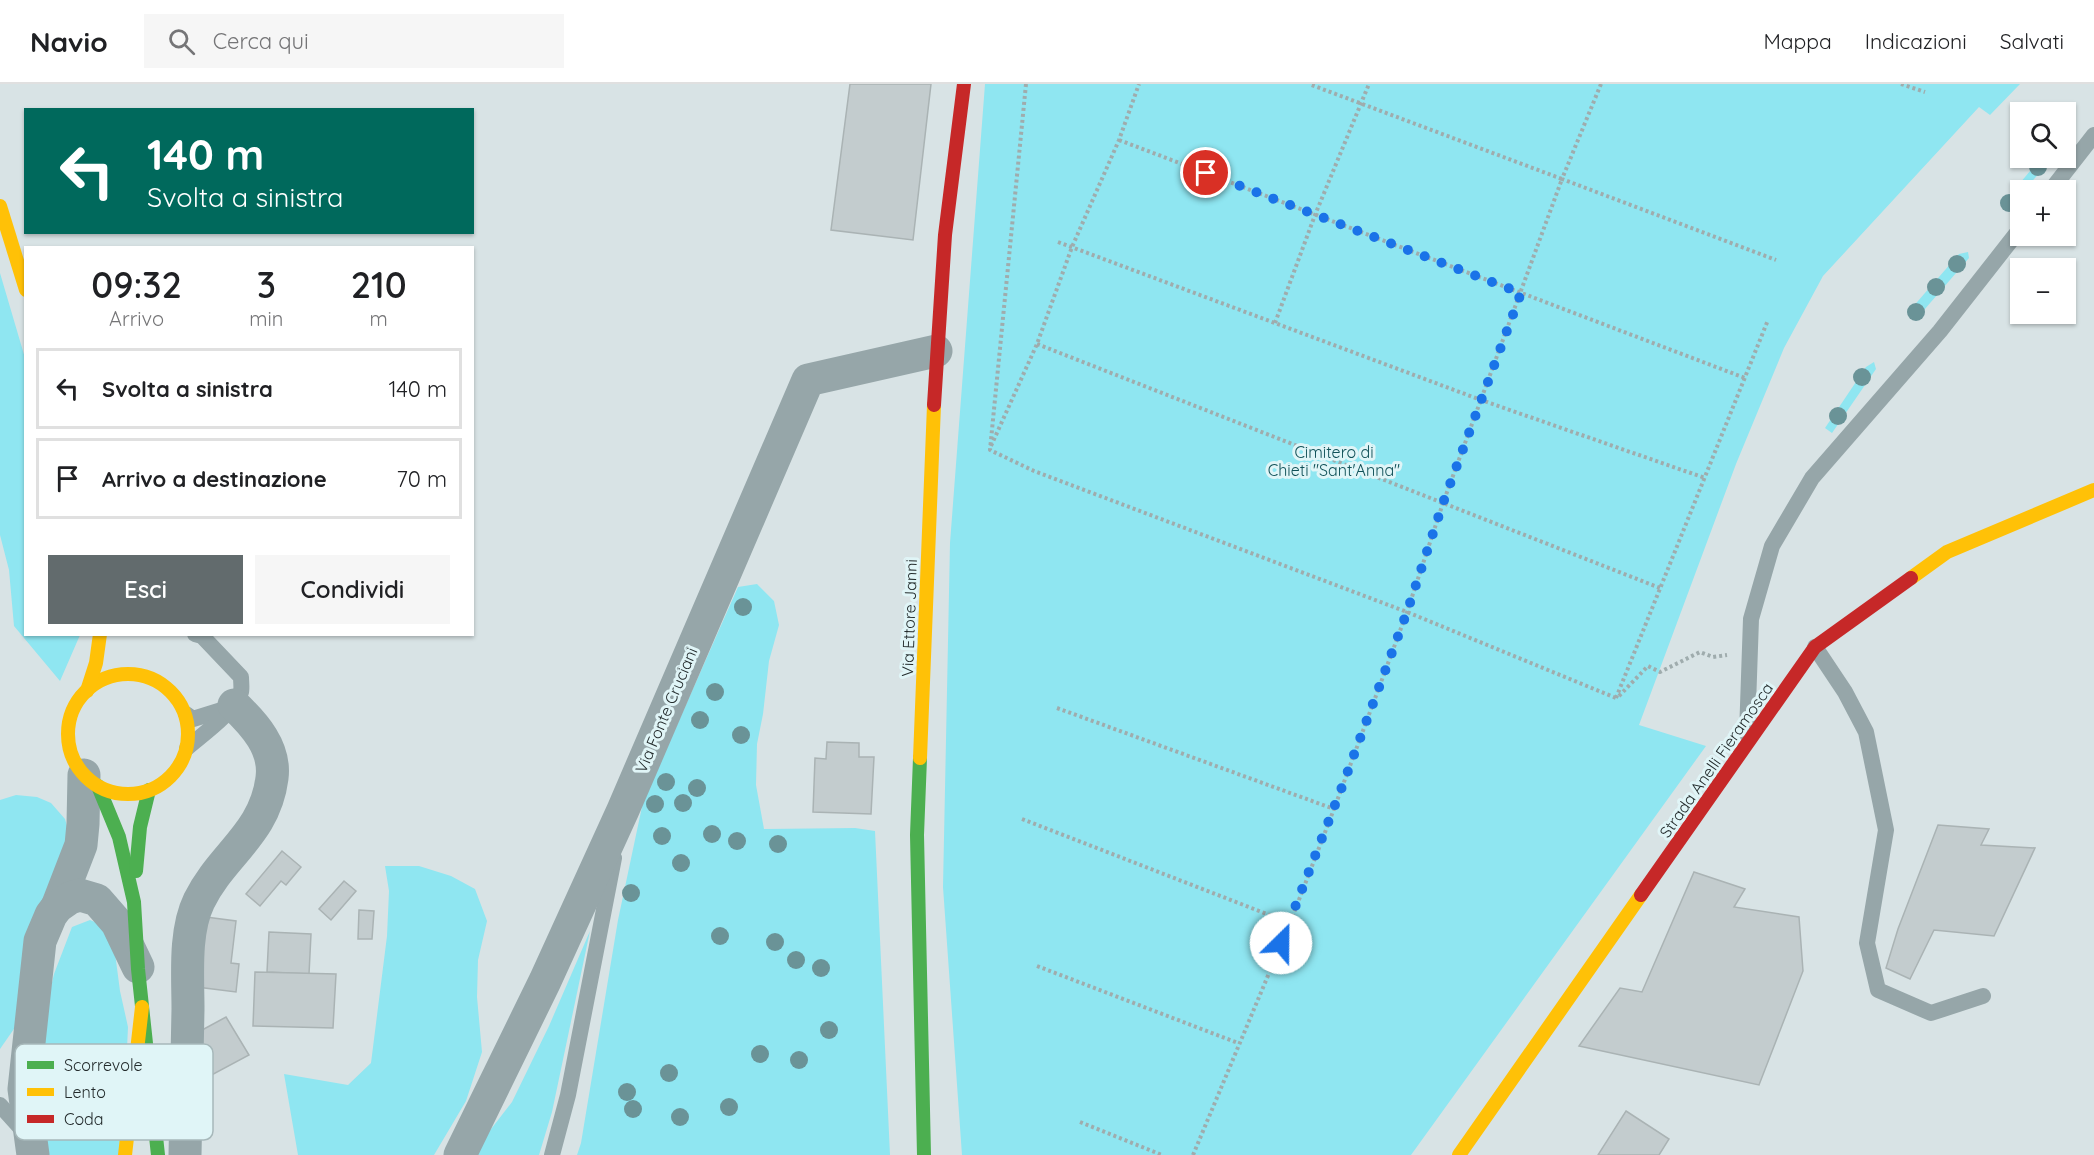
<!DOCTYPE html>
<html lang="it">
<meta charset="utf-8">
<style>
body{margin:0;font-family:Quicksand,sans-serif;background:#f6f6f6;color:#202124;height:100vh;display:flex;flex-direction:column;font-size:22px;white-space:nowrap}
*{box-sizing:border-box;margin:0}
p{font-size:20px;color:#757577}
.icon{flex:none;width:33px;height:33px;fill:none;stroke:currentColor;stroke-width:2;stroke-linecap:round;stroke-linejoin:round}
.map{position:relative;flex:1;overflow:hidden}
.panel{position:absolute;left:24px;top:162px;width:450px;height:390px;display:flex;flex-direction:column;background:#fff;border-radius:0px;box-shadow:0 2px 4px #0004}
.panel>*{flex:none}
.guide{position:absolute;left:24px;top:24px;width:450px;height:126px;border-radius:0px;box-shadow:0 2px 4px #0004;background:#00695c;color:#fff;overflow:hidden}
.fabs{position:absolute;left:2010px;top:18px;display:grid;gap:12px}
.fabs a{display:grid;place-items:center;width:66px;height:66px;border-radius:0px;background:#fff;box-shadow:0 2px 4px #0004;font-size:30px}
.pin{position:absolute;display:grid;place-items:center;width:51px;height:51px;color:#fff;margin:-26px;border:3px solid #fff;border-radius:50%;box-shadow:0 2px 6px #0007}
.me{position:absolute;width:66px;margin:-33px;rotate:23deg;stroke-linejoin:round;filter:drop-shadow(0 0 4px #0008)}
.turn{display:flex;align-items:center;gap:21px;height:126px;padding:0 24px;font-size:27px}
.turn .icon{width:78px;height:78px;stroke-width:2.5}
.turn b{display:block;font-size:42px;line-height:51px}
.eta{display:flex;justify-content:space-evenly;align-items:center;height:102px;text-align:center}
.eta b{font-size:36px;font-weight:600;line-height:42px}
.cta{display:flex;gap:12px;margin-top:auto;padding:12px 24px}
.cta a{flex:1;height:69px;border-radius:0px;background:#626b6d;color:#fff;font-size:24px;font-weight:600;line-height:69px;text-align:center}
.cta a+a{background:#f6f6f6;color:#202124}
ul{padding:0;list-style:none}
li{display:flex;align-items:center;gap:18px;height:81px;margin:0 12px 9px;padding:0 12px;border:3px solid #e0e0e0;border-radius:0px}
li div{flex:1}
li b{display:block;font-size:22px}
li em{font-style:normal}
header{display:flex;align-items:center;gap:36px;box-sizing:border-box;height:84px;padding:0 30px;background:#fff;border-bottom:2px solid #e0e0e0}
header strong{font-size:28px}
nav{display:flex;gap:33px;margin-inline-start:auto;font-size:21px}
.search{width:420px;height:54px;background:#f6f6f6;display:flex;align-items:center;gap:15px;box-sizing:border-box;padding:0 21px;border-radius:0px;color:#757577;font-size:22px}
.map>svg:first-child{display:block}
.green{fill:#8fe6f1}
.building{fill:#c3ccce;stroke:#aab3b4;stroke-width:1.5}
.lines{fill:none;stroke-linecap:round;stroke-linejoin:round}
.path{stroke:#9facad;stroke-width:4;stroke-dasharray:3 3;stroke-linecap:butt}
.lane{stroke:#96a6a9;stroke-width:16}
.street{stroke:#96a6a9;stroke-width:33}
.fast{stroke:#4caf50;stroke-width:14}
.slow{stroke:#ffc107;stroke-width:14}
.jam{stroke:#c62828;stroke-width:14}
.tree{fill:#6a9397}
.route{stroke:#1a73e8;stroke-width:10;stroke-dasharray:0 18}
.labels{text-anchor:middle;dominant-baseline:central;stroke-width:6;stroke-linejoin:round;paint-order:stroke}
.park-label{font-size:16px;fill:#105158;stroke:#e0f5f7}
.street-label{font-size:16px;fill:#232b2c;stroke:#e0f5f7}
.key{fill:#e0f5f7;stroke:#a7b8ba;stroke-width:1.5}
.key-label{font-size:16px;fill:#232b2c}
</style>
<header>
<strong>Navio</strong>
<div class="search"><svg class="icon" aria-label="search" viewBox="0 0 24 24"><circle cx="10" cy="10" r="6"/><path d="M15 15l6 6"/></svg>Cerca qui</div>
<nav><a>Mappa</a><a>Indicazioni</a><a>Salvati</a></nav>
</header>
<div class="map">
<svg width="2094" height="1071" viewBox="0 0 2094 1071">
<rect width="100%" height="100%" fill="#d8e3e5"/>
<g class="green">
<polygon points="985,0 2020,0 1990,31 1979,23 1823,192 1784,264 1736,380 1639,641 1706,662 1411,1071 962,1071 943,803 950,459"/>
<polygon points="2041,74 2053,74 2024,106 2020,106 2020,111 2011,123 2003,122 2005,117"/>
<polygon points="1968,168 1969,174 1918,233 1911,232 1911,225 1959,170"/>
<polygon points="0,189 25,274 26,550 80,551 60,597 14,542 9,486 0,451"/>
<polygon points="1874,278 1876,285 1832,349 1825,344 1866,283"/>
<polygon points="757,500 774,517 779,541 769,577 763,630 757,660 756,701 764,745 855,744 875,747 890,1071 577,1071 581,1059 618,836 643,718 738,503"/>
<polygon points="16,711 37,713 51,719 65,735 73,762 25,929 0,965 0,716"/>
<polygon points="385,782 419,782 451,792 475,805 487,837 478,876 477,913 482,968 466,1017 434,1071 298,1071 284,990 348,1001 371,979 387,852 389,807"/>
<polygon points="90,836 107,843 115,869 120,907 128,943 122,1071 43,1071 36,967 54,890 72,843"/>
<polygon points="590,847 552,1028 539,1071 471,1071 512,1018 549,942"/>
</g>
<g class="building">
<polygon points="850,0 931,0 913,156 831,146"/>
<polygon points="827,658 859,659 859,673 874,673 871,730 813,728 815,674 826,675"/>
<polygon points="1938,741 1989,745 1981,761 2035,764 1994,852 1934,846 1910,895 1886,884 1898,845"/>
<polygon points="282,767 301,783 286,801 281,797 260,822 246,810"/>
<polygon points="1694,788 1745,805 1734,823 1799,833 1803,887 1759,1001 1579,962 1620,904 1642,908"/>
<polygon points="344,797 356,807 331,836 319,825"/>
<polygon points="359,826 374,827 372,855 358,855"/>
<polygon points="206,833 236,837 231,879 239,880 236,908 197,903"/>
<polygon points="269,848 311,850 309,890 267,888"/>
<polygon points="255,888 336,890 333,944 253,942"/>
<polygon points="226,933 249,971 206,994 191,965 191,952"/>
<polygon points="1626,1027 1669,1055 1659,1071 1598,1071"/>
</g>
<g class="lines">
<g class="path">
<polyline points="1026,0 990,366 1034,387 1407,528 1616,614"/>
<polyline points="1601,0 1562,95 1776,176"/>
<polyline points="1901,0 1925,8"/>
<polyline points="1119,56 1745,294"/>
<polyline points="1058,158 1481,316 1705,394"/>
<polyline points="1275,239 1315,131 1369,0"/>
<polyline points="1037,260 1660,504"/>
<polyline points="991,362 1037,260 1072,163 1119,56 1139,0"/>
<polyline points="1619,612 1648,582 1660,588 1700,568 1713,573 1727,571"/>
<polyline points="1616,614 1768,236"/>
<polyline points="1057,624 1334,725"/>
<polyline points="1022,735 1290,839"/>
<polyline points="1037,882 1238,959"/>
<polyline points="1080,1038 1162,1071"/>
<polyline points="1193,1071 1290,839 1334,725 1407,528 1443,419 1562,95 1309,0"/>
</g>
<g class="lane">
<polyline points="2051,106 2094,51"/>
<polyline points="1815,563 1845,608 1866,648 1886,746 1867,859 1878,906 1931,929 1983,912"/>
<polyline points="186,630 193,635 225,625"/>
<polyline points="1747,650 1751,535 1772,462 1812,394 1940,247 2020,145"/>
<path d="M187,664C202,651 236,627 241,608C242,604 241,598 241,593L202,552L195,550"/>
<polyline points="0,1021 26,1050"/>
<polyline points="552,1071 568,1011 614,774"/>
</g>
<g class="street">
<polyline points="57,823 81,761 83,740 84,691"/>
<polyline points="33,1071 24,1005 40,857 51,831 57,823 70,814 80,811 97,816 117,839 138,883"/>
<path d="M185,1071C186,1022 187,974 188,925C188,892 184,848 199,817C222,770 265,750 272,694C276,664 254,640 234,621"/>
<polyline points="460,1071 545,897 623,726 808,296 936,267"/>
</g>
<g class="fast">
<polyline points="920,674 917,751 924,1071"/>
<polyline points="98,702 119,753 134,818 138,885 158,1071"/>
<polyline points="136,787 140,743 149,706"/>
</g>
<g class="slow">
<polyline points="0,122 26,206"/>
<polyline points="1911,494 1947,468 2094,406"/>
<circle cx="128" cy="650" r="60"/>
<polyline points="87,607 96,579 100,550"/>
<polyline points="920,674 934,321"/>
<polyline points="125,1071 142,923"/>
<polyline points="1459,1071 1641,811"/>
</g>
<g class="jam">
<polyline points="934,321 945,151 964,0"/>
<polyline points="1641,811 1815,563 1911,494"/>
</g>
</g>
<g class="tree">
<circle cx="2038" cy="83" r="9"/>
<circle cx="2009" cy="119" r="9"/>
<circle cx="1957" cy="180" r="9"/>
<circle cx="1936" cy="203" r="9"/>
<circle cx="1916" cy="228" r="9"/>
<circle cx="1862" cy="293" r="9"/>
<circle cx="1838" cy="332" r="9"/>
<circle cx="743" cy="523" r="9"/>
<circle cx="715" cy="608" r="9"/>
<circle cx="700" cy="636" r="9"/>
<circle cx="741" cy="651" r="9"/>
<circle cx="666" cy="698" r="9"/>
<circle cx="697" cy="704" r="9"/>
<circle cx="683" cy="719" r="9"/>
<circle cx="655" cy="720" r="9"/>
<circle cx="712" cy="750" r="9"/>
<circle cx="662" cy="752" r="9"/>
<circle cx="737" cy="757" r="9"/>
<circle cx="778" cy="760" r="9"/>
<circle cx="681" cy="779" r="9"/>
<circle cx="631" cy="809" r="9"/>
<circle cx="720" cy="852" r="9"/>
<circle cx="775" cy="858" r="9"/>
<circle cx="796" cy="876" r="9"/>
<circle cx="821" cy="884" r="9"/>
<circle cx="829" cy="946" r="9"/>
<circle cx="760" cy="970" r="9"/>
<circle cx="799" cy="976" r="9"/>
<circle cx="669" cy="989" r="9"/>
<circle cx="627" cy="1008" r="9"/>
<circle cx="729" cy="1023" r="9"/>
<circle cx="633" cy="1025" r="9"/>
<circle cx="680" cy="1033" r="9"/>
</g>
<g class="lines">
<polyline class="route" points="1206,89 1521,209 1443,419 1407,528 1342,703 1281,859"/>
</g>
<g class="labels">
<g class="park-label">
<text x="1334" y="368">Cimitero di<tspan x="1334" dy="18">Chieti "Sant'Anna"</tspan></text>
</g>
<g class="street-label">
<text transform="translate(909 534) rotate(-88)">Via Ettore Janni</text>
<text transform="translate(666 626) rotate(-67)">Via Fonte Cruciani</text>
<text transform="translate(1716 676) rotate(-55)">Strada Anelli Fieramosca</text>
</g>
</g>
<rect x="15" y="960" width="198" height="96" rx="9" class="key"/>
<rect x="27" y="977" width="27" height="8" fill="#4caf50"/>
<rect x="27" y="1004" width="27" height="8" fill="#ffc107"/>
<rect x="27" y="1031" width="27" height="8" fill="#c62828"/>
<g class="key-label">
<text x="64" y="987">Scorrevole</text>
<text x="64" y="1014">Lento</text>
<text x="64" y="1041">Coda</text>
</g>
</svg>
<div class="fabs">
<a><svg class="icon" aria-label="search" viewBox="0 0 24 24"><circle cx="10" cy="10" r="6"/><path d="M15 15l6 6"/></svg></a>
<a>+</a>
<a>−</a>
</div>
<div class="pin" style="left:1206px;top:89px;background:#d93025"><svg class="icon" aria-label="arrive" viewBox="0 0 24 24"><path d="M6 21V4h12l-3 4 3 4H6"/></svg></div>
<svg class="me" style="left:1281px;top:859px" viewBox="-20 -20 40 40"><circle r="19" fill="#fff"/><path d="M0-13L10 11 0 6-10 11z" fill="#1a73e8"/></svg>
<div class="guide">
<div class="turn"><svg class="icon" aria-label="left" viewBox="0 0 24 24"><path d="M17 20v-9H6M10 6l-5 5 5 5"/></svg><div><b>140 m</b>Svolta a sinistra</div></div>
</div>
<section class="panel">
<div class="eta">
<div><b>09:32</b><p>Arrivo</p></div>
<div><b>3</b><p>min</p></div>
<div><b>210</b><p>m</p></div>
</div>
<ul>
<li><svg class="icon" aria-label="left" viewBox="0 0 24 24"><path d="M17 20v-9H6M10 6l-5 5 5 5"/></svg><div><b>Svolta a sinistra</b></div><em>140 m</em></li>
<li><svg class="icon" aria-label="arrive" viewBox="0 0 24 24"><path d="M6 21V4h12l-3 4 3 4H6"/></svg><div><b>Arrivo a destinazione</b></div><em>70 m</em></li>
</ul>
<div class="cta"><a>Esci</a><a>Condividi</a></div>
</section>
</div>
